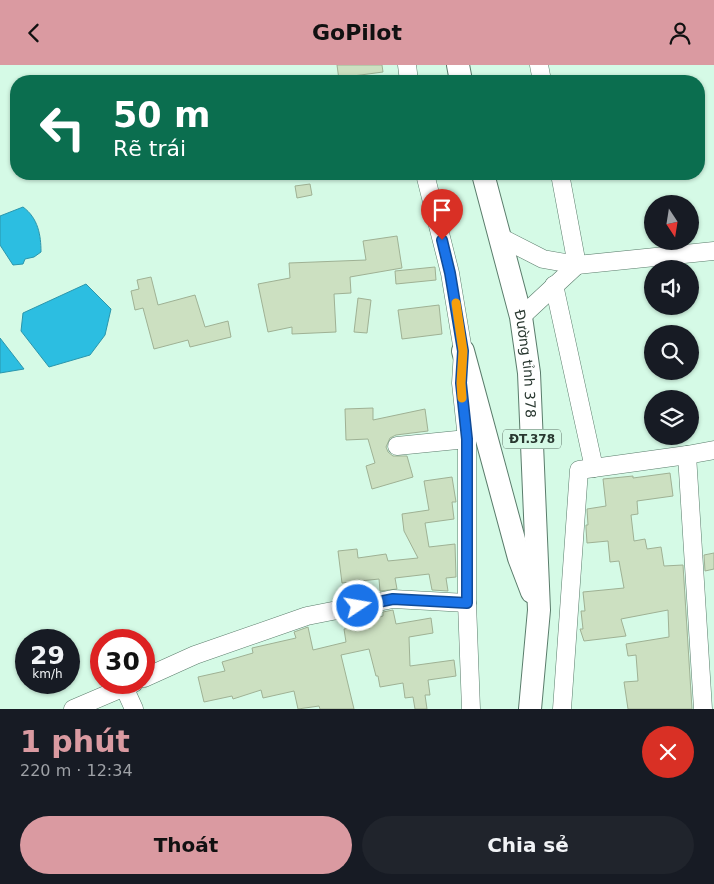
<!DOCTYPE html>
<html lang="vi">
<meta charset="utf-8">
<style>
body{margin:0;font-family:"DejaVu Sans",sans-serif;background:#20242c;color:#f1f3f6;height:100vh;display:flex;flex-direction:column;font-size:19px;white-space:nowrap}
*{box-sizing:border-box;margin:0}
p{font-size:16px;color:#9ea1a6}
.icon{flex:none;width:28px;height:28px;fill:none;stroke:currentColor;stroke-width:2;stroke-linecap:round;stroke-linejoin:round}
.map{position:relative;height:644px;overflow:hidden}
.side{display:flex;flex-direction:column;background:#171b24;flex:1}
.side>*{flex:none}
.banner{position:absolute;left:10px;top:10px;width:695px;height:105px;border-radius:20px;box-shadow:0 1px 4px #0004;background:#0b6e4f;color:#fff;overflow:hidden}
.needle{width:32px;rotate:168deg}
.buttons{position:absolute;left:644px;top:130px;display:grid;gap:10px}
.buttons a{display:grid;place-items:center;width:55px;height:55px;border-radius:50%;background:#171b24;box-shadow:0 1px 4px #0004;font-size:25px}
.speed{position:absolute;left:15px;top:564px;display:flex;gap:10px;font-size:25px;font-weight:700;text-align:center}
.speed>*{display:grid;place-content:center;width:65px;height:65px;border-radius:50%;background:#171b24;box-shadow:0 1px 4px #0004;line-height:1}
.speed small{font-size:12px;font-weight:400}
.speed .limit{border:8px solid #d22;background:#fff;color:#111}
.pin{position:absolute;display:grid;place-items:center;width:42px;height:42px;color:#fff;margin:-51px -21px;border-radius:50% 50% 50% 0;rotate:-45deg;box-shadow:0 0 5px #0007}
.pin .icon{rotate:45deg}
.me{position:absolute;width:55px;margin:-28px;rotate:78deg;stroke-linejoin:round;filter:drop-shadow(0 0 4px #0008)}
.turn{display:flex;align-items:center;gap:18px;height:105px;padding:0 20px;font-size:22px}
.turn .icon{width:65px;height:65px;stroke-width:2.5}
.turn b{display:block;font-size:35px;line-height:42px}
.round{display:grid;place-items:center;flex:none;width:52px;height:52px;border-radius:26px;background:#20242c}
.head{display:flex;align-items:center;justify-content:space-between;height:85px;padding:0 20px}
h1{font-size:30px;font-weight:600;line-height:38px;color:#da9aa1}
.primary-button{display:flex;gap:10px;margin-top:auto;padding:10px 20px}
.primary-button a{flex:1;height:58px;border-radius:30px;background:#da9aa1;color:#111;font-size:20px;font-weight:600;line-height:58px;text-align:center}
.primary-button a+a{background:#20242c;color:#f1f3f6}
header{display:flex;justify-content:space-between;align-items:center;height:65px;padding:0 20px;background:#da9aa1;color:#111;font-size:22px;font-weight:600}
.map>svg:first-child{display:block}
.water{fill:#2cbee1;stroke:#2b96ac}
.building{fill:#cce0c1;stroke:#9fb194}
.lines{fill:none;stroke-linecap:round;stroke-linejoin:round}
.minor-casing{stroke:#5a7c6b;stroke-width:19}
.major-casing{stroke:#5a7c6b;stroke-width:24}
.minor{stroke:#fff;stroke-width:18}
.major{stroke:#fff;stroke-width:22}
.route-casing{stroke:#114b97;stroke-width:12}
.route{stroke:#1a73e8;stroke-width:9}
.slow{stroke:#f59e0b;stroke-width:9}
.labels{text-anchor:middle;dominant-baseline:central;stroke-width:4;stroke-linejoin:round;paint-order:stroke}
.shield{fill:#d5fae6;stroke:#5d7267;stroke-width:1}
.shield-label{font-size:12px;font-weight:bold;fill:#293830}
.street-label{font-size:14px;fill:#293830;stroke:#d5fae6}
</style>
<header><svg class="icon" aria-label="back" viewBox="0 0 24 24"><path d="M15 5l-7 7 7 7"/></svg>GoPilot<svg class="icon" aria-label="person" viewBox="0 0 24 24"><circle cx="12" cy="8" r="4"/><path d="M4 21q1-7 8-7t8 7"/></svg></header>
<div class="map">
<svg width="714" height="644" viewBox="0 0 714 644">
<rect width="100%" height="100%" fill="#d5fae6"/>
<g class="water">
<path d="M23,142C38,153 41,170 41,187L34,192L25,194L23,199L13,200L0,180V151Z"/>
<polygon points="86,219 111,244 105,270 90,290 49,302 21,266 23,248"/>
<polygon points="0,273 24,304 0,308"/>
</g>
<g class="building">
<polygon points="337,0 382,0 383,7 353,11 353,14 339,15"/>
<polygon points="310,119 312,130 297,133 295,121"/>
<polygon points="397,171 402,203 350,212 351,228 334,229 336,267 292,269 292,262 268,267 258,219 290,213 289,198 366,195 363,176"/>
<polygon points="435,202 436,215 396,219 395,206"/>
<polygon points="151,212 158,240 195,230 205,262 228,256 231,272 190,282 188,275 154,284 143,243 135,245 131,226 139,224 137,215"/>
<polygon points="358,233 371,235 367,268 354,267"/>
<polygon points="439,240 442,269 402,274 398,245"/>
<polygon points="373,343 373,355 425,344 428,366 396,370 390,373 386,382 388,387 393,391 407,391 413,412 372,424 366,401 375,398 368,374 346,375 345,344"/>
<polygon points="670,408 673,431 637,436 638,449 631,450 634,476 645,474 647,484 661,482 664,501 683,500 692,644 628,644 624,617 638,616 636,590 628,591 626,579 669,572 668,545 621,554 626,571 584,576 580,564 583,564 581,546 585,546 583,527 624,523 619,496 610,497 608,476 587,478 586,463 586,460 588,460 587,444 606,441 603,414 633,411 633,413"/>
<polygon points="452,412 456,437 452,437 454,454 425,458 429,482 455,479 456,512 446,513 448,526 432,525 429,509 395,513 397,524 380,526 379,514 342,518 338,486 357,484 358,493 386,489 388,496 418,493 404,466 402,449 429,445 424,416"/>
<polygon points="714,488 714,504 705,506 704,490"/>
<polygon points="393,545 396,559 431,553 433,568 409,572 410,601 454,595 456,611 428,615 430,630 425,630 427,644 415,644 413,632 405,633 403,618 380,622 378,611 376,611 369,584 341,590 354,644 320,644 319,641 298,644 294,626 263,633 261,625 233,634 232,631 204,637 198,612 225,606 222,597 253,588 252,583 296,573 294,567 308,562 313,585 346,577 344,564 376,558 375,553 383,551 383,547"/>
</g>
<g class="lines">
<defs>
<g id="minor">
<polyline points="407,0 409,16"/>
<polyline points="539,0 542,16"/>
<polyline points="425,109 450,208 463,286 461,318 467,374 467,538 471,644"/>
<polyline points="560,109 577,200"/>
<polyline points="500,172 543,194 577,200 714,186"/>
<polyline points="554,220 594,403"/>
<polyline points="521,252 577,200"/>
<polyline points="397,381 467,374"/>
<polyline points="687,390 703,644"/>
<polyline points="144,613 195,590 307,551 393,534 467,538"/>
<polyline points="124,622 134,644"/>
<polyline points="73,644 134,618"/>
<polyline points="562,644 579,405 687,390 714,385"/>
</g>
<g id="major">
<polyline points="458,0 461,16"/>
<path id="s1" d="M483,109L521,252L529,308L539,545L530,644"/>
<polyline points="463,286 519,493 532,527"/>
</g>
</defs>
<use href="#minor" class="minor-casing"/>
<use href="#major" class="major-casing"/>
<use href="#minor" class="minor"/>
<use href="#major" class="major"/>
</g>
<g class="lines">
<defs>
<polyline id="route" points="358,541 393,534 467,538 467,374 461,318 463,286 450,208 442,175"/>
</defs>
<use href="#route" class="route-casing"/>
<use href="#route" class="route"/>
<polyline class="slow" points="456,238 463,286 461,318 462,333"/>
</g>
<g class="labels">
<rect class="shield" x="503" y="364.5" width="58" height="19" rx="4"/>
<g class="shield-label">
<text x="532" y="374">ĐT.378</text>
</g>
<g class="street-label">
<text stroke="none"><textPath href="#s1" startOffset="195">Đường tỉnh 378</textPath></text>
</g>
</g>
</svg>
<div class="buttons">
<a><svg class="needle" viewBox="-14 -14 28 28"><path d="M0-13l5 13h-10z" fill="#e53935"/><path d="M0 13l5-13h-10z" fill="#9ea1a6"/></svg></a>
<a><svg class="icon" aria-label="sound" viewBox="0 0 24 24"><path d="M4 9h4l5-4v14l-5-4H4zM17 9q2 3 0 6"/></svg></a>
<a><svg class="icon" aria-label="search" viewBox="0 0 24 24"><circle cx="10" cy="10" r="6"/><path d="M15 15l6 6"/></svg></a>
<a><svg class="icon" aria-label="layers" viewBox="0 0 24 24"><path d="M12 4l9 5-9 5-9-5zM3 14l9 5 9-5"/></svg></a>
</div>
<div class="speed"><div>29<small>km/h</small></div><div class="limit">30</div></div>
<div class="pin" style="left:442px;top:175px;background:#d93025"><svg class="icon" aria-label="arrive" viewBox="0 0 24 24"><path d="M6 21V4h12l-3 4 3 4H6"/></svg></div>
<svg class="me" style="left:358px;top:541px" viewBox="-20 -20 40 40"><circle r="17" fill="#1a73e8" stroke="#fff" stroke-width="3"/><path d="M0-11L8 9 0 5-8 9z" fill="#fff"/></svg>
<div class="banner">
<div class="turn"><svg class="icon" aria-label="left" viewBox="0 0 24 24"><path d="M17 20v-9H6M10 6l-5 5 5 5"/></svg><div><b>50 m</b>Rẽ trái</div></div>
</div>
</div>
<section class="side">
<div class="head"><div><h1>1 phút</h1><p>220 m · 12:34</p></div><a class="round" style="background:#d93025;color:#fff"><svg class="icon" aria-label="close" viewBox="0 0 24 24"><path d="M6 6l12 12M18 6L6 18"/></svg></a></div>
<div class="primary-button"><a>Thoát</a><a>Chia sẻ</a></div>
</section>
